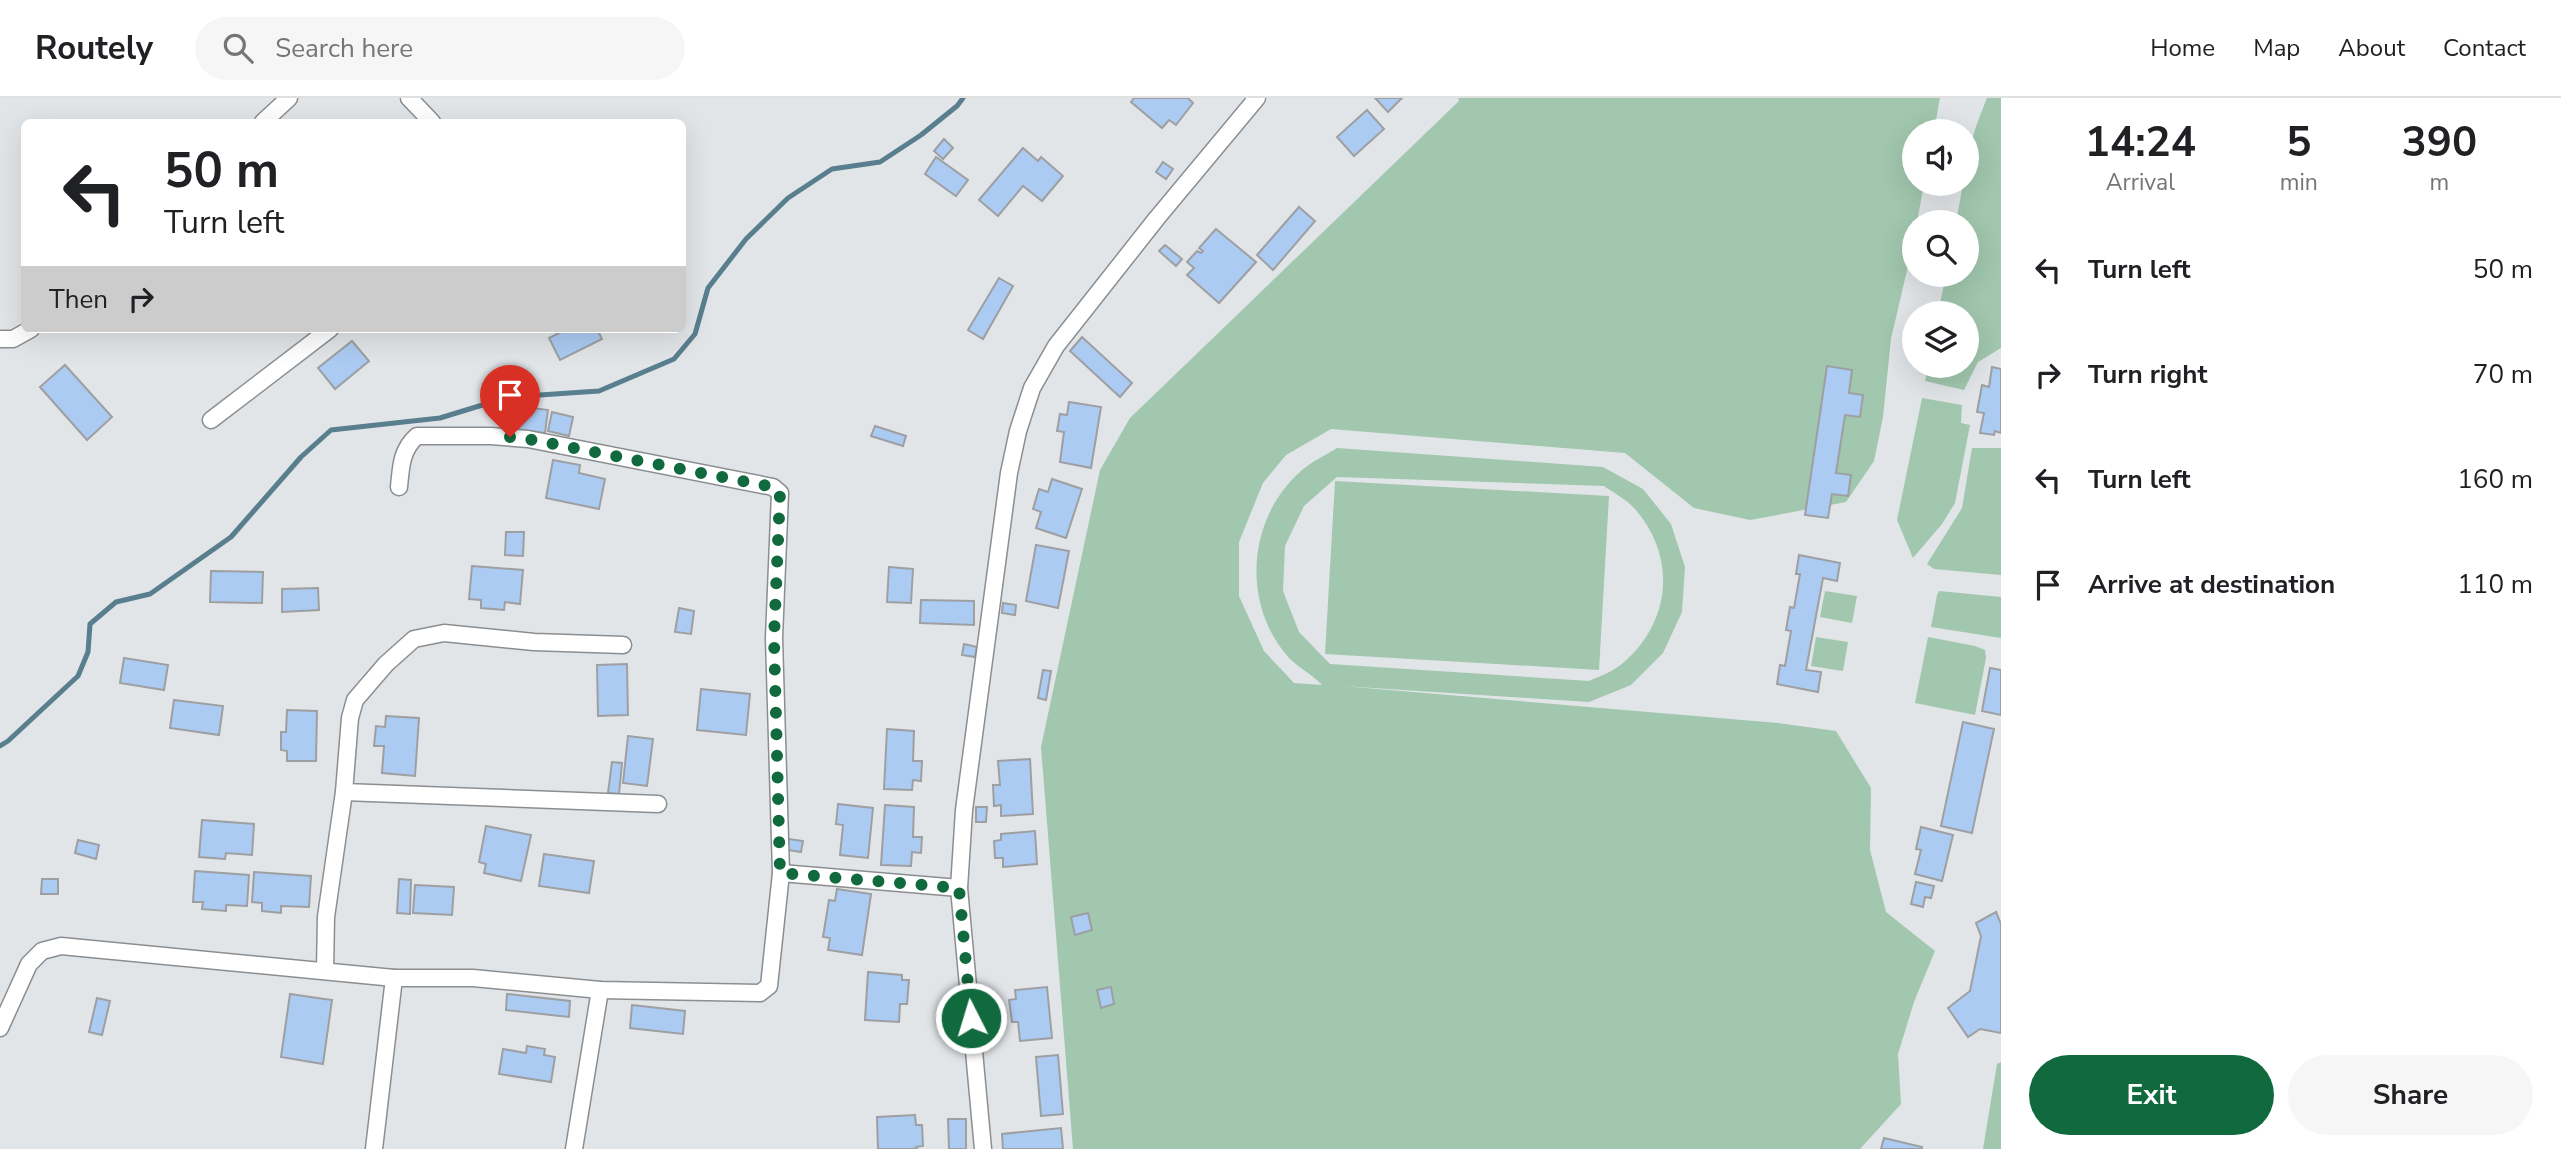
<!DOCTYPE html>
<style>
body{margin:0;font-family:"Nunito Sans",sans-serif;background:#f6f6f6;color:#202124;height:100vh;display:flex;flex-direction:column;font-size:26px;white-space:nowrap}
*{box-sizing:border-box;margin:0}
p{font-size:23px;color:#757577}
.icon{flex:none;width:38px;height:38px;fill:none;stroke:currentColor;stroke-width:2;stroke-linecap:round;stroke-linejoin:round}
.map{position:relative;flex:1;overflow:hidden}
.drawer{display:flex;flex-direction:column;background:#fff;width:560px}
.drawer>*{flex:none}
.hud{position:absolute;left:21px;top:21px;width:665px;height:214px;border-radius:10px;box-shadow:0 7px 28px #0002;background:#fff;color:#202124;overflow:hidden}
.buttons{position:absolute;left:1902px;top:21px;display:grid;gap:14px}
.buttons a{display:grid;place-items:center;width:77px;height:77px;border-radius:50%;background:#fff;box-shadow:0 7px 28px #0002;font-size:35px}
.pin{position:absolute;display:grid;place-items:center;width:60px;height:60px;color:#fff;margin:-72px -30px;border-radius:50% 50% 50% 0;rotate:-45deg;box-shadow:0 0 7px #0007}
.pin .icon{rotate:45deg}
.me{position:absolute;width:77px;margin:-38px;rotate:355deg;stroke-linejoin:round;filter:drop-shadow(0 0 5px #0008)}
.turn{display:flex;align-items:center;gap:24px;height:147px;padding:0 28px;font-size:32px}
.turn .icon{width:91px;height:91px;stroke-width:2.5}
.turn b{display:block;font-size:49px;line-height:60px}
.then{display:flex;align-items:center;height:66px;padding:0 28px;background:#0003;gap:14px;font-size:26px}
.eta{display:flex;justify-content:space-evenly;align-items:center;height:119px;text-align:center}
.eta b{font-size:42px;font-weight:700;line-height:49px}
.primary-button{display:flex;gap:14px;margin-top:auto;padding:14px 28px}
.primary-button a{flex:1;height:80px;border-radius:42px;background:#106a3d;color:#fff;font-size:28px;font-weight:700;line-height:80px;text-align:center}
.primary-button a+a{background:#f6f6f6;color:#202124}
ul{padding:0;list-style:none}
li{display:flex;align-items:center;gap:21px;height:105px;padding:0 28px}
li div{flex:1}
li b{display:block;font-size:26px}
li em{font-style:normal}
header{display:flex;align-items:center;gap:42px;box-sizing:border-box;height:98px;padding:0 35px;background:#fff;border-bottom:2px solid #e0e0e0}
header strong{font-size:33px}
nav{display:flex;gap:38px;margin-inline-start:auto;font-size:24px}
.search{width:490px;height:63px;background:#f6f6f6;display:flex;align-items:center;gap:18px;box-sizing:border-box;padding:0 24px;border-radius:38px;color:#757577;font-size:26px}
main{display:flex;flex:1;min-height:0}
.map>svg:first-child{display:block}
.green{fill:#a1c7ae;fill-rule:evenodd}
.lines{fill:none;stroke-linecap:round;stroke-linejoin:round}
.stream{stroke:#597e8e;stroke-width:5}
.building{fill:#accbf2;stroke:#9d9fa2;stroke-width:2}
.minor-casing{stroke:#8b8e91;stroke-width:19}
.minor{stroke:#fff;stroke-width:16}
.route{stroke:#106a3d;stroke-width:12;stroke-dasharray:0 21.6}
</style>
<header>
<strong>Routely</strong>
<div class="search"><svg class="icon" aria-label="search" viewBox="0 0 24 24"><circle cx="10" cy="10" r="6"/><path d="M15 15l6 6"/></svg>Search here</div>
<nav><a>Home</a><a>Map</a><a>About</a><a>Contact</a></nav>
</header>
<main>
<div class="map">
<svg width="2001" height="1051" viewBox="0 0 2001 1051">
<rect width="100%" height="100%" fill="#e2e5e8"/>
<g class="green">
<path d="M1458,0H1940L1934,33H1914V86H1924L1917,124H1914L1911,155L1891,241L1883,319L1874,363L1846,404L1750,422L1694,410L1625,355L1331,331L1286,357L1263,385L1239,444V498L1264,553L1294,585L1322,587C1313,577 1299,570 1289,560C1241,507 1247,420 1301,373C1311,364 1326,357 1337,350L1603,369L1643,391L1671,426L1685,469L1682,514L1663,555L1631,587L1589,604L1342,588L1778,625L1836,633L1871,690L1870,752L1886,814L1935,853L1914,904L1898,956L1901,1006L1860,1051H1073L1041,649L1100,372L1130,320L1459,3ZM1337,379L1604,388C1614,395 1627,402 1635,411C1677,459 1671,524 1623,565C1614,573 1600,578 1589,583L1330,566L1299,534L1283,493L1285,448L1304,408Z"/>
<path d="M1987,0H2001V250L1978,264L1964,292L1925,283L1928,268H1967V215H1938L1946,177H1967V124H1956L1963,86H1967C1967,50 1974,32 1987,0Z"/>
<polygon points="1922,300 1962,307 1961,325 1970,327 1955,405 1942,426 1913,460 1897,422"/>
<polygon points="1972,350 2001,350 2001,477 1934,471 1927,466 1962,410"/>
<polygon points="1335,383 1609,398 1599,572 1325,556"/>
<polygon points="1825,493 1857,498 1852,525 1820,519"/>
<polygon points="1939,493 2001,499 2001,540 1931,529 1937,497"/>
<polygon points="1816,539 1848,544 1843,573 1811,568"/>
<polygon points="1928,539 1975,548 1985,552 1986,560 1975,617 1915,605"/>
<polygon points="2001,964 2001,1051 1983,1051 1997,966"/>
</g>
<g class="lines">
<polyline class="stream" points="0,648 8,643 78,578 88,554 90,526 116,504 150,496 231,439 301,359 331,332 440,320 489,305 525,298 599,293 674,261 695,236 708,190 746,141 788,100 832,71 880,64 921,37 957,8 963,0"/>
</g>
<g class="building">
<polygon points="1134,0 1188,0 1193,5 1176,27 1169,22 1162,30 1131,4"/>
<polygon points="1375,0 1402,0 1388,14"/>
<polygon points="1367,12 1384,31 1354,58 1337,39"/>
<polygon points="944,41 953,50 943,61 934,53"/>
<polygon points="1023,50 1038,63 1041,59 1063,78 1042,103 1023,88 998,118 979,102"/>
<polygon points="936,59 968,82 956,98 925,76"/>
<polygon points="1163,64 1173,71 1166,81 1156,74"/>
<polygon points="1299,109 1315,123 1273,172 1257,157"/>
<polygon points="1216,131 1256,164 1219,205 1187,177 1194,170 1187,164 1197,153 1201,155 1203,153 1199,150"/>
<polygon points="1165,147 1182,161 1176,168 1159,153"/>
<polygon points="999,180 1013,188 983,241 968,232"/>
<polygon points="567,231 597,231 602,241 560,262 549,240"/>
<polygon points="1082,239 1132,285 1120,299 1070,253"/>
<polygon points="352,243 369,263 335,291 318,270"/>
<polygon points="65,267 112,319 87,342 40,289"/>
<polygon points="1827,268 1852,272 1849,295 1863,297 1860,319 1845,317 1836,375 1851,377 1848,398 1832,396 1828,420 1805,417"/>
<polygon points="1992,269 2001,271 2001,335 1995,333 1994,337 1980,335 1984,315 1977,314 1982,287 1989,289"/>
<polygon points="1069,304 1101,309 1091,370 1060,364 1064,334 1057,333 1060,316 1067,317"/>
<polygon points="526,309 548,312 545,335 504,330 506,311 526,314"/>
<polygon points="552,314 573,319 569,338 548,333"/>
<polygon points="875,328 906,338 903,348 871,338"/>
<polygon points="553,362 580,367 579,375 605,381 599,411 546,400"/>
<polygon points="1052,381 1082,391 1066,440 1036,430 1041,414 1033,411 1039,391 1048,394"/>
<polygon points="506,434 524,434 523,458 505,457"/>
<polygon points="1036,447 1069,453 1058,510 1026,503"/>
<polygon points="1799,457 1840,465 1837,483 1823,480 1806,572 1821,574 1818,594 1777,586 1780,567 1785,568 1791,533 1786,532 1790,509 1794,510 1800,476 1796,476"/>
<polygon points="472,468 523,472 520,506 505,504 504,512 481,510 481,502 469,501"/>
<polygon points="889,469 913,471 911,505 887,504"/>
<polygon points="211,473 263,474 262,505 210,504"/>
<polygon points="318,490 319,512 282,514 282,491"/>
<polygon points="921,502 974,503 974,527 920,525"/>
<polygon points="1003,505 1016,507 1015,517 1002,515"/>
<polygon points="679,510 694,513 691,536 675,534"/>
<polygon points="964,546 977,549 975,559 962,557"/>
<polygon points="124,560 168,567 164,592 120,585"/>
<polygon points="627,566 628,617 598,618 597,567"/>
<polygon points="1990,570 2001,572 2001,617 1982,613"/>
<polygon points="1043,572 1051,573 1046,602 1038,600"/>
<polygon points="701,591 750,596 746,637 697,632"/>
<polygon points="174,602 223,608 219,637 170,630"/>
<polygon points="287,612 317,613 316,663 287,663 287,653 281,652 281,634 286,634"/>
<polygon points="386,618 419,620 415,678 382,675 384,648 374,648 376,628 385,629"/>
<polygon points="1963,624 1994,631 1972,735 1941,728"/>
<polygon points="887,631 914,633 913,663 922,663 921,683 913,682 912,692 884,691"/>
<polygon points="628,638 653,641 647,688 623,685"/>
<polygon points="1030,661 1033,716 1001,718 1001,707 994,708 993,687 1000,687 998,663"/>
<polygon points="612,664 622,665 619,696 608,695"/>
<polygon points="838,706 873,710 868,760 840,757 843,727 836,726"/>
<polygon points="885,707 914,709 913,739 922,739 921,755 912,754 911,768 881,767"/>
<polygon points="976,709 987,709 986,724 976,724"/>
<polygon points="202,722 254,726 252,757 226,755 225,761 199,759"/>
<polygon points="486,728 531,737 521,783 484,775 486,766 479,764"/>
<polygon points="1921,729 1953,737 1942,783 1915,776 1921,752 1916,751"/>
<polygon points="1035,733 1037,766 1003,769 1003,760 995,760 994,743 1001,742 1001,736"/>
<polygon points="789,741 803,743 801,754 788,752"/>
<polygon points="78,742 99,747 96,761 75,755"/>
<polygon points="544,756 594,763 589,795 539,788"/>
<polygon points="195,773 249,777 247,808 226,807 226,813 202,811 203,804 193,804"/>
<polygon points="254,774 311,778 309,809 281,808 281,815 262,813 262,805 252,804"/>
<polygon points="42,781 58,781 58,796 41,796"/>
<polygon points="399,781 411,782 410,816 397,815"/>
<polygon points="1916,784 1934,788 1931,800 1925,799 1923,809 1911,806"/>
<polygon points="415,787 454,789 452,817 413,815"/>
<polygon points="837,791 871,796 862,857 828,852 830,840 823,839 829,802 835,803"/>
<polygon points="1996,814 2001,826 2001,935 1980,931 1968,939 1948,910 1970,893 1981,838 1976,825"/>
<polygon points="1088,815 1092,832 1075,837 1071,819"/>
<polygon points="868,874 902,877 902,882 909,882 907,906 900,906 899,924 865,922"/>
<polygon points="1047,889 1052,940 1020,943 1018,924 1012,924 1009,902 1016,901 1015,892"/>
<polygon points="1111,889 1114,906 1101,910 1097,892"/>
<polygon points="290,896 332,902 323,966 281,959"/>
<polygon points="507,896 570,903 569,919 506,912"/>
<polygon points="97,900 110,903 102,937 89,934"/>
<polygon points="632,907 685,913 683,936 630,930"/>
<polygon points="527,948 545,951 544,957 555,959 551,984 499,976 503,951 526,955"/>
<polygon points="1058,957 1063,1016 1041,1018 1036,959"/>
<polygon points="915,1017 916,1027 922,1027 923,1048 916,1049 917,1051 878,1051 877,1019"/>
<polygon points="948,1021 966,1021 966,1051 949,1051"/>
<polygon points="1061,1030 1063,1051 1003,1051 1002,1036"/>
<polygon points="1884,1040 1922,1049 1922,1051 1881,1051"/>
</g>
<g class="lines">
<defs>
<g id="minor">
<polyline points="409,0 432,24"/>
<polyline points="263,24 289,0"/>
<polyline points="0,241 13,241 31,231"/>
<polyline points="211,322 330,231"/>
<polyline points="344,694 658,706"/>
<polyline points="781,775 959,790"/>
<polyline points="325,872 326,819 344,694 350,620 355,602 386,566 414,541 444,535 534,544 623,547"/>
<path d="M0,930L29,866L42,853L61,848L394,880H473L600,892L760,895L769,888L781,775L774,540L780,395L773,389L528,341L491,338H417C401,352 401,369 399,389"/>
<polyline points="374,1051 394,880"/>
<polyline points="574,1051 600,892"/>
<polyline points="983,1051 959,790 964,712 1009,375 1018,333 1032,290 1056,248 1157,120 1257,0"/>
</g>
</defs>
<use href="#minor" class="minor-casing"/>
<use href="#minor" class="minor"/>
</g>
<g class="lines">
<polyline class="route" points="510,339 528,341 773,389 780,395 774,540 780,775 959,790 971,920"/>
</g>
</svg>
<div class="buttons">
<a><svg class="icon" aria-label="sound" viewBox="0 0 24 24"><path d="M4 9h4l5-4v14l-5-4H4zM17 9q2 3 0 6"/></svg></a>
<a><svg class="icon" aria-label="search" viewBox="0 0 24 24"><circle cx="10" cy="10" r="6"/><path d="M15 15l6 6"/></svg></a>
<a><svg class="icon" aria-label="layers" viewBox="0 0 24 24"><path d="M12 4l9 5-9 5-9-5zM3 14l9 5 9-5"/></svg></a>
</div>
<div class="pin" style="left:510px;top:339px;background:#d93025"><svg class="icon" aria-label="arrive" viewBox="0 0 24 24"><path d="M6 21V4h12l-3 4 3 4H6"/></svg></div>
<svg class="me" style="left:971px;top:920px" viewBox="-20 -20 40 40"><circle r="17" fill="#106a3d" stroke="#fff" stroke-width="3"/><path d="M0-11L8 9 0 5-8 9z" fill="#fff"/></svg>
<div class="hud">
<div class="turn"><svg class="icon" aria-label="left" viewBox="0 0 24 24"><path d="M17 20v-9H6M10 6l-5 5 5 5"/></svg><div><b>50 m</b>Turn left</div></div>
<div class="then">Then<svg class="icon" aria-label="right" viewBox="0 0 24 24"><path d="M7 20v-9h11M14 6l5 5-5 5"/></svg></div>
</div>
</div>
<section class="drawer">
<div class="eta">
<div><b>14:24</b><p>Arrival</p></div>
<div><b>5</b><p>min</p></div>
<div><b>390</b><p>m</p></div>
</div>
<ul>
<li><svg class="icon" aria-label="left" viewBox="0 0 24 24"><path d="M17 20v-9H6M10 6l-5 5 5 5"/></svg><div><b>Turn left</b></div><em>50 m</em></li>
<li><svg class="icon" aria-label="right" viewBox="0 0 24 24"><path d="M7 20v-9h11M14 6l5 5-5 5"/></svg><div><b>Turn right</b></div><em>70 m</em></li>
<li><svg class="icon" aria-label="left" viewBox="0 0 24 24"><path d="M17 20v-9H6M10 6l-5 5 5 5"/></svg><div><b>Turn left</b></div><em>160 m</em></li>
<li><svg class="icon" aria-label="arrive" viewBox="0 0 24 24"><path d="M6 21V4h12l-3 4 3 4H6"/></svg><div><b>Arrive at destination</b></div><em>110 m</em></li>
</ul>
<div class="primary-button"><a>Exit</a><a>Share</a></div>
</section>
</main>
